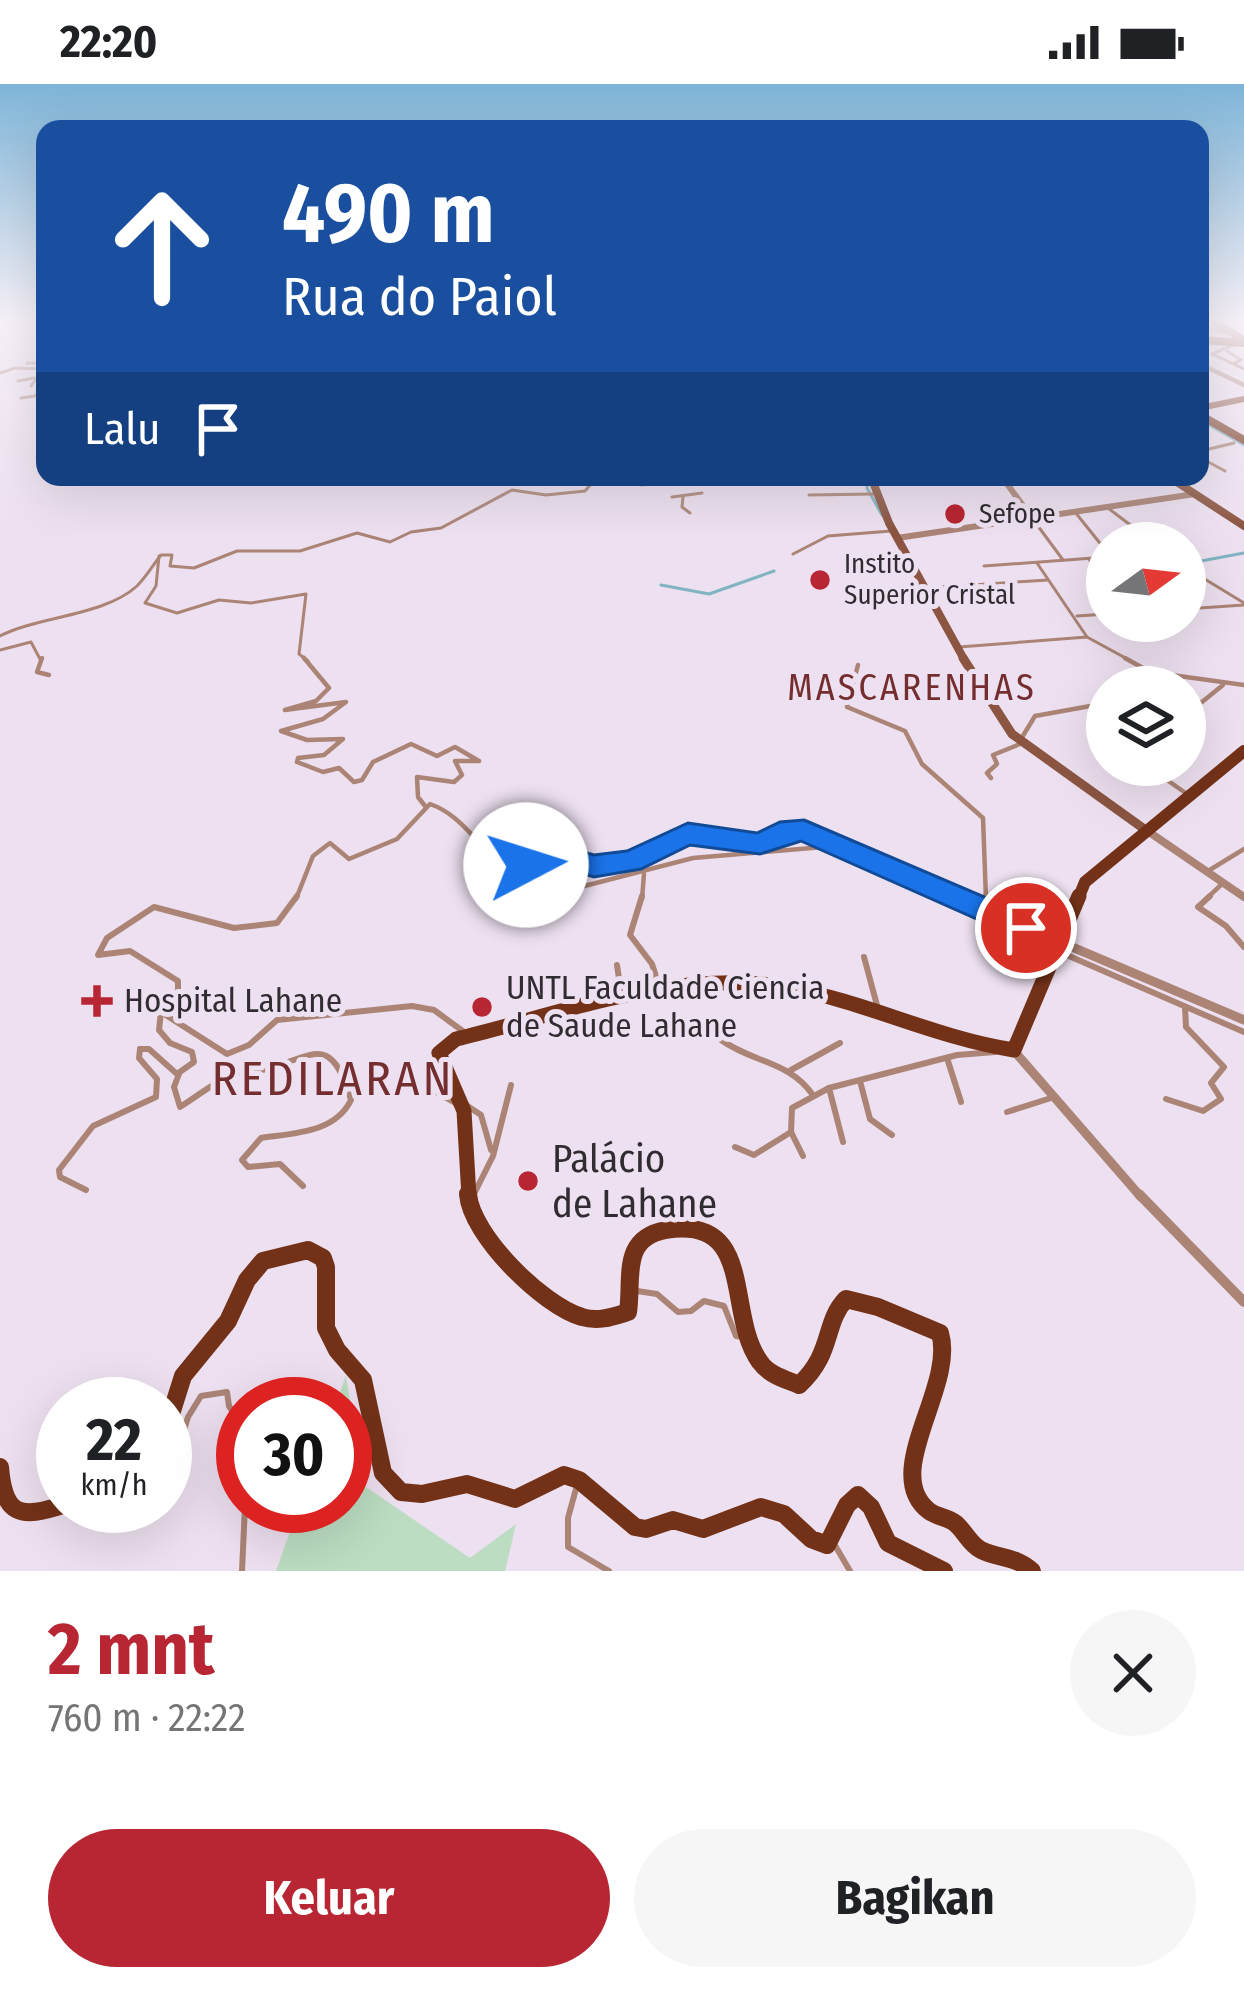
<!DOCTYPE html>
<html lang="id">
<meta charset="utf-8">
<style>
body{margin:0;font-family:"Fira Sans Condensed",sans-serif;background:#f6f6f6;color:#202124;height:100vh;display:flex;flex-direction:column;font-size:45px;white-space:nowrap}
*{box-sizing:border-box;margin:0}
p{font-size:39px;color:#757577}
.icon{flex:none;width:66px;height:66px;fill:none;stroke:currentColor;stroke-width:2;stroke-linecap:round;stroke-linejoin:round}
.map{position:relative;height:1487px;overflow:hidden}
.drawer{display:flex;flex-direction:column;background:#fff;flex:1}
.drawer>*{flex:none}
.hud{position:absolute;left:36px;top:36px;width:1173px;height:366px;border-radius:24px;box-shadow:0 12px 48px #0002;background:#1a4fa0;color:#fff;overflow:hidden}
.needle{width:78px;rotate:75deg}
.fabs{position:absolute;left:1086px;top:438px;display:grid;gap:24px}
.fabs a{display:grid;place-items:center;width:120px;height:120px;border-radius:50%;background:#fff;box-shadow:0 12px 48px #0002;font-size:60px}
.speed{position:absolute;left:36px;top:1293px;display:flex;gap:24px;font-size:60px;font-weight:700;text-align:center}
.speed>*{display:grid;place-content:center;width:156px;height:156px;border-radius:50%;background:#fff;box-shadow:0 12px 48px #0002;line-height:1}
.speed small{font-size:30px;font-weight:400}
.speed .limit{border:18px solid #d22;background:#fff;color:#111}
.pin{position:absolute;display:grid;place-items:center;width:102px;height:102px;color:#fff;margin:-51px;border:6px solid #fff;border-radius:50%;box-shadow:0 3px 12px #0007}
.me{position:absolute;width:132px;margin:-66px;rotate:85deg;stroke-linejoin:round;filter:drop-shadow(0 0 9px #0008)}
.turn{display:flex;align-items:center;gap:42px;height:252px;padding:0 48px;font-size:54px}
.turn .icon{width:156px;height:156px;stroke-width:2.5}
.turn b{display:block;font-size:84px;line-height:102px}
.then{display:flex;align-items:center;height:114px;padding:0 48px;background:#0003;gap:24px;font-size:45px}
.round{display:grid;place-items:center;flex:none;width:126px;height:126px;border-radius:63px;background:#f6f6f6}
.overview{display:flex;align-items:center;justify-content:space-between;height:204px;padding:0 48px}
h1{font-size:72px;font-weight:700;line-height:90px;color:#b82633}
.cta{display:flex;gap:24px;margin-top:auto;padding:24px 48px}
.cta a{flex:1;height:138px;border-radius:72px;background:#b82633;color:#fff;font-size:48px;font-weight:700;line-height:138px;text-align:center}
.cta a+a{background:#f6f6f6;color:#202124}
.status{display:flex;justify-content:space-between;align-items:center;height:84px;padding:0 60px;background:#fff;direction:ltr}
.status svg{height:33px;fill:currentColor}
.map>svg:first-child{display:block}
.green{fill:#bcddc2}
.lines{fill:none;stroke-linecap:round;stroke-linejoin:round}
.stream{stroke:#80b4c0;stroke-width:3}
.minor-far2{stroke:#ab8476;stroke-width:3}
.minor-far1{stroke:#ab8476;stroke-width:4.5}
.minor{stroke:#ab8476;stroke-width:6}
.tertiary-far4{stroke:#ab8476;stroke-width:4.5}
.tertiary-far3{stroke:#ab8476;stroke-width:6}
.tertiary-far2{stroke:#ab8476;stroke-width:8}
.tertiary-far1{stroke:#ab8476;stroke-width:9}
.tertiary{stroke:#ab8476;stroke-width:10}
.secondary-far2{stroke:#8b5541;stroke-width:6}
.secondary-far1{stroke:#8b5541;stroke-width:8}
.secondary{stroke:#8b5541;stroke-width:9}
.primary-far3{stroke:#733218;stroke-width:8}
.primary-far2{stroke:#733218;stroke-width:12}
.primary-far1{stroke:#733218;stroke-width:15}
.primary{stroke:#733218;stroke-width:18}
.route{fill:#1a73e8;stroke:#114b97;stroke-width:3}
.poi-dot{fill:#b82633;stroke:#ede0f0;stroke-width:4.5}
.labels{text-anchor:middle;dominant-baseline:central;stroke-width:10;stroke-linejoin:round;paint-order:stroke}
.far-poi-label{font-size:27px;fill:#312c32;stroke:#ede0f0;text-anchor:start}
.poi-label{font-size:33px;fill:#312c32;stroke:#ede0f0;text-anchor:start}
.neighbourhood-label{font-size:36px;letter-spacing:3px;fill:#752e2f;stroke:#ede0f0}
.near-poi-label{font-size:39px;fill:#312c32;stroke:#ede0f0;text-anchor:start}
.near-quarter-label{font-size:48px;letter-spacing:3px;fill:#752e2f;stroke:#ede0f0}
</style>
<div class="status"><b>22:20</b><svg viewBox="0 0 49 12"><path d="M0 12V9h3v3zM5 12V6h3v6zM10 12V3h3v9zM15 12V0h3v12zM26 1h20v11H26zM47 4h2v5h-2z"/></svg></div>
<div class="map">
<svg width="1244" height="1487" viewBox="0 0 1244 1487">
<rect width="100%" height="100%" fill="#ede0f0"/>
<polygon class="green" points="346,1291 363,1401 470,1474 516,1440 505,1487 276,1487 299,1422 345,1422 345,1320 336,1320"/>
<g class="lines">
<g class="stream">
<polyline points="1200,336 1244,361"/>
<polyline points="868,393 867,404 882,431"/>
<polyline points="1185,480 1244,469"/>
<polyline points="661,501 709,510 774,487"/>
</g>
<g class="minor-far2">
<polyline points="1233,261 1212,270 1244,285"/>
<polyline points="1227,267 1241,276 1235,279"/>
<polyline points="38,270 45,271"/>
<polyline points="27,279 45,279"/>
<polyline points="0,289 15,284 45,285"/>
<polyline points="18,297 34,294"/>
<polyline points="31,302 43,285"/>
<polyline points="21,314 35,312 45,300"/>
<polyline points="1200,365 1201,374 1225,387"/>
<polyline points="1205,366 1234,359"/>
<polyline points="621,393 642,401 639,393"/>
<polyline points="809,411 873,410"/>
<polyline points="672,413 702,409"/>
<polyline points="683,413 682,423 690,429"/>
<polyline points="1108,424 1154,459"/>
<polyline points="1075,428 1107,468"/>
<polyline points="1032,434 1063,476"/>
<polyline points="793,470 828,452 891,447"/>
<polyline points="159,472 156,502 145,519 177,529 219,516 251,519 306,510 299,570 308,577"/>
<polyline points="1089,475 1107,498"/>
<polyline points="1037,479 1087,553"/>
<polyline points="984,482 1107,473"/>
<polyline points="1185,483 1244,519"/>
<polyline points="925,504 1048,496"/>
<polyline points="1185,525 1244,521"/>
<polyline points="1077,532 1107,530"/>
<path d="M0,552C39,532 104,532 137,502C146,493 153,481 161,471H172L170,482L194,484L237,467H300L357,449L390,458L411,448L441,444L512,406L546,411L585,407L597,393"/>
<polyline points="959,563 1087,553 1131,577"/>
<polyline points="0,566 31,558 41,577"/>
</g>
<g class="minor-far1">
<polyline points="42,574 37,588 49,591"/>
<polyline points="304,574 329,604 316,617 285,626 346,618 323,635 281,647 307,656 343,655 324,671 298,674 297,678 323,688 339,684 354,698 362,696 373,678 411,660 437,672 455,663 479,677 455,677 462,691 454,698 417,693 418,713 425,722"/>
<polyline points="1125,574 1150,588 1244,601"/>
<polyline points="858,581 847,623 905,647 922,680 983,734 986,815"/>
<polyline points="1185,618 1202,618 1223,601"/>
<polyline points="1185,635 1197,645 1191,653 1185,651"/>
<polyline points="1021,655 1035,632 1107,619"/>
<polyline points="1159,681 1167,696 1187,710"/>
<polyline points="991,694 987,689 997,680 993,671 1020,660"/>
<polyline points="1208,787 1244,765"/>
<path d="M296,815L313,772L330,759L349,775L397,755L430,720C481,738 483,799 544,768L604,783L641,775L688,750L761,760L791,746H804L835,762"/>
<polyline points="534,815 693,774 835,762 960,815"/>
<polyline points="642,815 644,790"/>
<polyline points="1206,815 1223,799"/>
</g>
<g class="minor">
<polyline points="642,812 630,851 652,880 658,899"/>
<polyline points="953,812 1057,856"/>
<polyline points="1210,812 1198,823 1226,842 1244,863"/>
<polyline points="518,819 546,812"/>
<polyline points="985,825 986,812"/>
<polyline points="1062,869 1244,948"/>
<polyline points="864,873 878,925"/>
<polyline points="617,881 621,908"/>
<polyline points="161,928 178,909 178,897 130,867 98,871 107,854 154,823 234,844 277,839 297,812"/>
<polyline points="161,928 227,970 249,961 277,936 412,922 434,926 464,948"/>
<path d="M718,954C754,980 788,976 813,1011"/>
<polyline points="140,965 149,965 177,990 194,978 192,968 170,959 159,946 161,928"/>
<polyline points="947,974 961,1018"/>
<polyline points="791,986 840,959"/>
<path d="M179,990L174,1003L180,1023C198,1012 218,995 238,989C247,987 257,988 267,985C315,971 331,949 351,1016C335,1049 294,1049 261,1054L242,1076L248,1083L280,1080L303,1102"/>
<polyline points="860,997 870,1035 892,1051"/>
<polyline points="427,1003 457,1020"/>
<polyline points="1166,1015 1203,1027 1221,1015 1211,999 1224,983 1186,943 1185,923"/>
<polyline points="466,1021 481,1031 491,1066"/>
<polyline points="1007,1028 1051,1014"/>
<polyline points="843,1058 829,1004 957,971 995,968"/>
<polyline points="735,1063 754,1071 791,1048"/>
<polyline points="803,1072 791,1048 792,1024 829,1004"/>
<polyline points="86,1106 60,1093 59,1086 93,1042 156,1013 157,995 139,974 140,965"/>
<polyline points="474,1110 493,1072 511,1001"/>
<polyline points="637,1207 657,1210 678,1228 691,1227 704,1217 724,1222 736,1252 742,1253"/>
<polyline points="165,1382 175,1376 188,1333 201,1312 227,1308 229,1322 243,1343"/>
<polyline points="577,1401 568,1434 568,1463 609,1487"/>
<polyline points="836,1463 850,1487"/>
<polyline points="242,1487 245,1422"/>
</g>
<g class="tertiary-far4">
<polyline points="1200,243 1225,249"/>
<polyline points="1200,280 1244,301"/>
</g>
<g class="tertiary-far3">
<polyline points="1002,393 1032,434"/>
<polyline points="897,454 1195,410"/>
</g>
<polyline class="tertiary-far2" points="1149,748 1244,813"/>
<g class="tertiary-far1">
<polyline points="1058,857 1244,936"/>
<polyline points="1015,968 1141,1113"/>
</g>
<polyline class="tertiary" points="1139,1110 1244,1218"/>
<polyline class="secondary-far2" points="1200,324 1244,315"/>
<g class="secondary-far1">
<polyline points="871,393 889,439 965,577"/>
<polyline points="1169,393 1244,442"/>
</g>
<polyline class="secondary" points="963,574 1012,650 1147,747"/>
<g class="primary-far3">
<polyline points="1212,236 1243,256"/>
<polyline points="1200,256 1244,259"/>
<polyline points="1200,331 1244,356"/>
</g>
<polyline class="primary-far2" points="1078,815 1085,798 1244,667"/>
<path class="primary-far1" d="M469,1113L464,1027L439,969L456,955C565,929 678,883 791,904C868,919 937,954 1014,966L1079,812"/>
<g class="primary">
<path d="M468,1110C471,1151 543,1222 582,1233C598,1238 612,1233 628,1228C633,1195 620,1154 666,1146C757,1131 725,1231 760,1278C769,1291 785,1295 799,1301C834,1269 823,1239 846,1215L878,1223L940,1249C956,1303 880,1389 929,1427C937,1433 947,1433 955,1439C965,1447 969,1460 981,1466C999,1475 1016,1472 1032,1487"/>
<polyline points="165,1349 183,1292 228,1237 247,1196 263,1177 308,1166 323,1174 326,1183 326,1244 337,1266 363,1296 383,1389 401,1408 422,1410 467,1400 515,1415 564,1391 579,1396 635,1443 646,1445 673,1436 703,1445 761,1423 784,1430 811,1455 827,1461 847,1421 858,1411 871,1423 888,1459 944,1487"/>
<path d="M0,1383C4,1432 20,1435 63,1421"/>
</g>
</g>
<linearGradient id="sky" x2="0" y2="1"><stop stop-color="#7eb4d8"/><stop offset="0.53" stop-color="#f7f1f8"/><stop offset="1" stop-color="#f7f1f8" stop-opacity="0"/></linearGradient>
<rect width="1244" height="445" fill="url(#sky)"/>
<polygon class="route" points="804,736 1036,835 1041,844 1036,852 1015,852 801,757 760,770 690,761 641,785 594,793 548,780 526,792 512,781 516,773 544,757 594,771 627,767 688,739 757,749 780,738"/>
<g class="poi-dot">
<circle cx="955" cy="430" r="12"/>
<circle cx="820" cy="496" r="12"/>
<path d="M91 899h12v12h12v12h-12v12h-12v-12h-12v-12h12z"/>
<circle cx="482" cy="923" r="12"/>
<circle cx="528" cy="1097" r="12"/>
</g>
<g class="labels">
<g class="far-poi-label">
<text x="979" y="430">Sefope</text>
<text x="844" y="480">Instito<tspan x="844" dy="31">Superior Cristal</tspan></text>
</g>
<g class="poi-label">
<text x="506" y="904">UNTL Faculdade Ciencia<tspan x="506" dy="38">de Saude Lahane</tspan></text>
<text x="124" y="917">Hospital Lahane</text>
</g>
<g class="neighbourhood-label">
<text x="912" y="604">MASCARENHAS</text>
</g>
<g class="near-poi-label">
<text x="552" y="1075">Palácio<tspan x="552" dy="45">de Lahane</tspan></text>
</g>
<g class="near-quarter-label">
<text x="333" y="995">REDILARAN</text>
</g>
</g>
</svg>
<div class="fabs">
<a><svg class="needle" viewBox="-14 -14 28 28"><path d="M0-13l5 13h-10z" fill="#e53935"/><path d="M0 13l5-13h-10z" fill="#757577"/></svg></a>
<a><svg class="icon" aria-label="layers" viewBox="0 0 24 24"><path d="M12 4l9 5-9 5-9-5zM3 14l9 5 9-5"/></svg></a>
</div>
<div class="speed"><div>22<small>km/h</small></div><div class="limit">30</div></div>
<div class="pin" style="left:1026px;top:844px;background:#d93025"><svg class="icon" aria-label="arrive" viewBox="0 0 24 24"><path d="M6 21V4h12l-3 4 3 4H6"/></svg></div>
<svg class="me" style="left:526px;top:781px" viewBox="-20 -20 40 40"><circle r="19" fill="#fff"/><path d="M0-13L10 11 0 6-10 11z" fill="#1a73e8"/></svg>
<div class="hud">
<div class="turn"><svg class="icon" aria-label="ahead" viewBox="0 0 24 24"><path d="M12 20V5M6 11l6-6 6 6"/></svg><div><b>490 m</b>Rua do Paiol</div></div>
<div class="then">Lalu<svg class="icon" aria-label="arrive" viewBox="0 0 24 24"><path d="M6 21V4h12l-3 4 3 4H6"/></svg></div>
</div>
</div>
<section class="drawer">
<div class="overview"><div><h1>2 mnt</h1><p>760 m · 22:22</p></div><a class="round"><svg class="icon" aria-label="close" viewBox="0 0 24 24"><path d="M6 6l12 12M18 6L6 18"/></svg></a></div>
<div class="cta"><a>Keluar</a><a>Bagikan</a></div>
</section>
